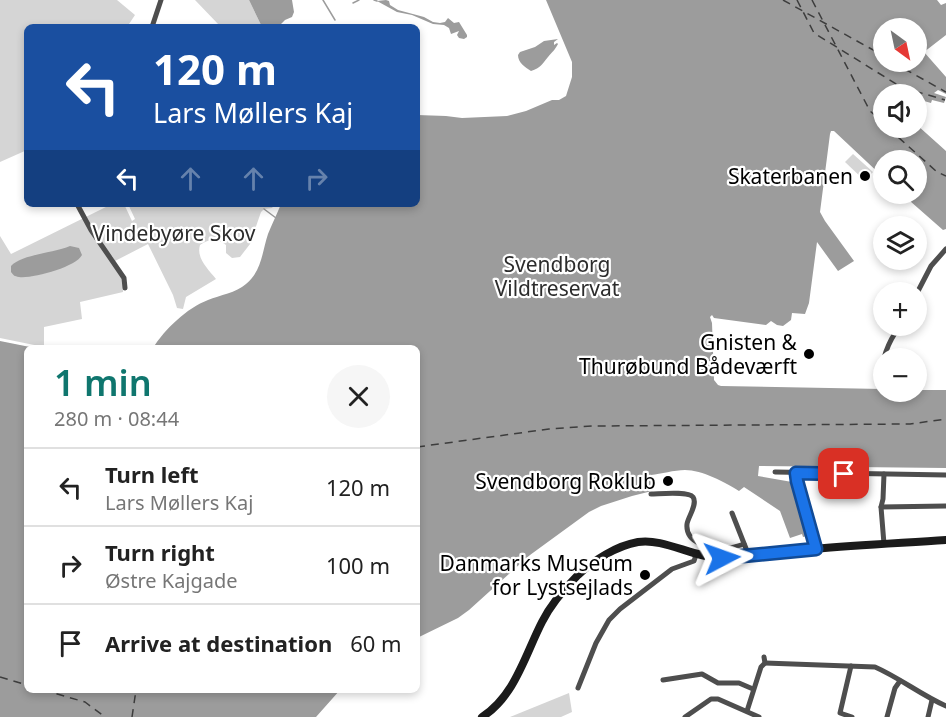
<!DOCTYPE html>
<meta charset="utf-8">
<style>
body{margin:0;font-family:"Noto Sans",sans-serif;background:#f6f6f6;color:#222;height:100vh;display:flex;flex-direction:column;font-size:22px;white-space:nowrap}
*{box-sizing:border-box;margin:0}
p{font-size:20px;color:#767676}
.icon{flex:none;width:33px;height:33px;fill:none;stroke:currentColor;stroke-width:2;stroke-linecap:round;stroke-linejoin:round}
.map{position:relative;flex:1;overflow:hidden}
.sheet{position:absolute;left:24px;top:345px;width:396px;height:348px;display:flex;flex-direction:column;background:#fff;border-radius:9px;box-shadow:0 3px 9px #0003}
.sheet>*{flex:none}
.hud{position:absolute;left:24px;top:24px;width:396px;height:183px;border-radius:9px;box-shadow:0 3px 9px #0003;background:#1a4fa0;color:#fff;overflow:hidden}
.needle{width:39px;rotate:147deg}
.buttons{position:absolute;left:873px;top:18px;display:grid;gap:12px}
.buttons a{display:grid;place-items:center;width:54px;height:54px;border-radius:50%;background:#fff;box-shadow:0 3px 9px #0003;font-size:30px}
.pin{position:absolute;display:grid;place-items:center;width:51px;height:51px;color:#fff;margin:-26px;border-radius:12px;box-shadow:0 3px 9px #0006}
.me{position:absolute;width:66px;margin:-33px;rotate:86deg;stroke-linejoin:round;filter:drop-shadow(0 0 4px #0008)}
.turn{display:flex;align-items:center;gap:21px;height:126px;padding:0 30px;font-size:27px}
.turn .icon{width:78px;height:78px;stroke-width:2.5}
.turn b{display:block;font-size:42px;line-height:51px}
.lanes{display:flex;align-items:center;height:57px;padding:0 30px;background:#0003;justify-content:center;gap:30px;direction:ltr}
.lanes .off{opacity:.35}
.round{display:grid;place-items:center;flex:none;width:63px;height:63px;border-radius:32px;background:#f6f6f6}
.summary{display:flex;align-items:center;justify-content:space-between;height:102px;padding:0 30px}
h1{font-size:36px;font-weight:600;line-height:45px;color:#0f766e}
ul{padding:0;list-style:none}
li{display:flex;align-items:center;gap:18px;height:78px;padding:0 30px;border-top:2px solid #e0e0e0}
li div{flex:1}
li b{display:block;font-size:22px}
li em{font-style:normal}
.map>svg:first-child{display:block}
.green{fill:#d5d5d5}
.water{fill:#9c9c9c;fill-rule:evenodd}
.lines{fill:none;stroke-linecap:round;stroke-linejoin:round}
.stream{stroke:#9c9c9c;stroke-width:1.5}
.ferry{stroke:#3d3d3d;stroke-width:1.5;stroke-dasharray:8 6;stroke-linecap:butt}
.street{stroke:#4e4e4e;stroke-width:5}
.secondary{stroke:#1b1b1b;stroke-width:8}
.route-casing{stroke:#114b97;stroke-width:15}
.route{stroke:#1a73e8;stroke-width:10}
.poi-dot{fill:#000;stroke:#fff;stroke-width:2}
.labels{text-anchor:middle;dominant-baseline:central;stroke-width:4.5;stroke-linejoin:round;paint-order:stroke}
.poi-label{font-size:21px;fill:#000;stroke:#fff;text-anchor:end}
.park-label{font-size:21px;fill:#2c2c2c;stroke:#fff}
</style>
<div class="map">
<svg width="946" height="717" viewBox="0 0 946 717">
<rect width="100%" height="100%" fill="#fff"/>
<g class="green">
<polygon points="0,0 117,0 135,15 127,27 27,27 27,150 0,162"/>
<polygon points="195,0 249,0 262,27 218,27 219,25"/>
<polygon points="853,154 873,172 865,181 845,162"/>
<path d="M112,204H124L132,221L135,219L128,204H275L272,208L264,209L261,212L250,244L240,257L232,258L226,253V245C217,238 209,239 200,245C196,258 208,269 216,279L186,297L183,309L177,308L173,295L148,244L115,261L112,256L108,258L123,278V292L80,302L82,319L44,327V347L0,338V236L11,254Z"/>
<polygon points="569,693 572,712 561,717 510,717"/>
</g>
<g class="water">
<polygon points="249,0 292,0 294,12 292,17 285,20 278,27 262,27"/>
<polygon points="386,0 389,1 390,5 398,10 424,17 433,22 440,23 445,22 448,18 454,23 459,22 467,35 467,37 464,39 459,38 457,35 459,31 451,34 449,28 444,25 433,24 412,15 397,12 377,1"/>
<path d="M546,0H937L941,5L946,3V35L924,52L946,77V94L938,90L934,93L946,97L944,103L932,100L931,103L917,99L916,94H884V128H916L917,125L946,151V229L943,230L902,194H916V160H884L883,177L834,131H831L830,134L820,212L825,221L854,261L838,271L817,242L809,303L805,314L792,313L791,320L783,326L777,325L771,321L766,325L714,318L712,315L710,317L712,323L714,380L718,385L721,386L883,389L884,392H916L917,390H946V468L759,466L758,476L792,482L807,536L803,537L802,534L790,538L780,511L744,487L739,491C725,482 702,470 685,470C674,470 661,474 651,475L652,491L632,496L601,506L589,512L530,555L469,610L458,618L417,638V348H153C165,329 187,308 208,300C220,295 236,293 246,284C262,271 262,252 268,234C272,224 277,214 281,204H417V115L446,116L462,118L507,116L526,111L552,100H559L566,96L572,77V62ZM884,28H916V62H884Z"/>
<path d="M558,39L554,42V45L557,43L558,44C555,50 552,52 548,57C542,64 541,68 531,71C525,67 518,63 518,55L520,52L535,47L544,41Z"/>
<path d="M70,246L79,248L82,255C76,267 32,279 19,277C14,276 14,276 11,272V266C22,254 55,253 70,246Z"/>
<polygon points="0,341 35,348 27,348 27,690 340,690 316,717 0,717"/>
</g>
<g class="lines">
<g class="stream">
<polyline points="323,0 335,20"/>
<polyline points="374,0 377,1"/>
<polyline points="353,3 359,0"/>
<polyline points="260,204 261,205"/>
<polyline points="264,209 276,218"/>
</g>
<g class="ferry">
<polyline points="783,0 884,56"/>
<polyline points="797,0 814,33 901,87 945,100"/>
<polyline points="812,0 870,111 884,123"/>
<polyline points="892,62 946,92"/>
<polyline points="888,128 937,172 946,176"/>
<polyline points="417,447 549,429 592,426 910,424 946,419"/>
<polyline points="0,677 27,685"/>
<polyline points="43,690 85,702 105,717"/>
<polyline points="132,717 136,690"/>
</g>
<g class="street">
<polyline points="152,27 161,0"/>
<polyline points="77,204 91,230 124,278 125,288"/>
<polyline points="916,295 931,266 946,249"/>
<path d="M881,381C881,360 887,343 900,326"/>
<polyline points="775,472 946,475"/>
<polyline points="796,473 816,549"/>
<path d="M651,494C659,494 688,491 693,497C698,504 688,517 687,524C685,544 711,549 726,548C732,548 738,546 744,544"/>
<polyline points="881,507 946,506"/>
<polyline points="732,513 747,551 747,556"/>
<polyline points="884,544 881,507 883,499 884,474"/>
<path d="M765,663L875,667C900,678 921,695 946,706"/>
<polyline points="851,666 840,713 852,717"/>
<polyline points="663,680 702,674 718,683 739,683 753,689"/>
<polyline points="578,688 596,643 609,620 620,609 672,569 694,561 696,555"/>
<polyline points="747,711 761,667 765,663 764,657"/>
<polyline points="685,717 711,699 718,699 759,717"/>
<polyline points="887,717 895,688 900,681"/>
<polyline points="928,717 932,700"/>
</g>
<path class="secondary" d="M482,717C515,696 525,655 542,622C551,604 564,589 578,575C594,560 616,546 638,542C665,538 693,558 723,558C753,557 783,552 814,549C858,545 902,543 946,540"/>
</g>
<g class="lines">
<defs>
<polyline id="route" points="722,558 816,549 797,481 796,473 844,474"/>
</defs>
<use href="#route" class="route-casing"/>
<use href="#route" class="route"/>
</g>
<g class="poi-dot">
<circle cx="865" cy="176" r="6"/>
<circle cx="809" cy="354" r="6"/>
<circle cx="668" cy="481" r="6"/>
<circle cx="645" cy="575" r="6"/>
</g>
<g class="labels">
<g class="poi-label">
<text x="853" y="176">Skaterbanen</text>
<text x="797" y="342">Gnisten &amp;<tspan x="797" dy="24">Thurøbund Bådeværft</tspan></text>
<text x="656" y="481">Svendborg Roklub</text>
<text x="633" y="563">Danmarks Museum<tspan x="633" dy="24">for Lystsejlads</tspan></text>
</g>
<g class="park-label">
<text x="174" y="233">Vindebyøre Skov</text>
<text x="557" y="264">Svendborg<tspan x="557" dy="24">Vildtreservat</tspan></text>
</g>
</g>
</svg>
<div class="buttons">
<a><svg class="needle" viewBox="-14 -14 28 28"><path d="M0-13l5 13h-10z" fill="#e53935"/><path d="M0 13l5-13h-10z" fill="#767676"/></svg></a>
<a><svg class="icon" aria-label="sound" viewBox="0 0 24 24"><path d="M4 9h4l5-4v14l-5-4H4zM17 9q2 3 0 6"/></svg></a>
<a><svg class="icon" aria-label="search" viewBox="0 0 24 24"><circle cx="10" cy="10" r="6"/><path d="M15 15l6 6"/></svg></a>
<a><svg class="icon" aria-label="layers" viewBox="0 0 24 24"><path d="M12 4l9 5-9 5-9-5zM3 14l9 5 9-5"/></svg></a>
<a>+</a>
<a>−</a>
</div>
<div class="pin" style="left:844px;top:474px;background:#d93025"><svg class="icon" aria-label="arrive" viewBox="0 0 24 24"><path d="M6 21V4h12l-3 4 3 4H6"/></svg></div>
<svg class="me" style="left:722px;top:558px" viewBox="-20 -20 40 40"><path d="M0-17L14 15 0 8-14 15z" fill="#1a73e8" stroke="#fff" stroke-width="4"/></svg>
<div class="hud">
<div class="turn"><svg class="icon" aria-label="left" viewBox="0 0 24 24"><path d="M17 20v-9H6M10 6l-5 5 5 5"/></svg><div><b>120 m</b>Lars Møllers Kaj</div></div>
<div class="lanes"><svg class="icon" aria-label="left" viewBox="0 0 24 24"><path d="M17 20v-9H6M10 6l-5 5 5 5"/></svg><svg class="icon off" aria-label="ahead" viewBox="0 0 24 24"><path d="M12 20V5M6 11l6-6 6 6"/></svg><svg class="icon off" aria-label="ahead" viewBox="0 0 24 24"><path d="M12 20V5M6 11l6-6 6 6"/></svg><svg class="icon off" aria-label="right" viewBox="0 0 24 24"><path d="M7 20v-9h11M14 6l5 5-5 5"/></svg></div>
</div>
<section class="sheet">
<div class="summary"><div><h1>1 min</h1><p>280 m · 08:44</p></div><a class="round"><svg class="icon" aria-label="close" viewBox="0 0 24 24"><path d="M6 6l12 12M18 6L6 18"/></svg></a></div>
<ul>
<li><svg class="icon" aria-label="left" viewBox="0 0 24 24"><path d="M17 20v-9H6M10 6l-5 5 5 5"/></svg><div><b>Turn left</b><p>Lars Møllers Kaj</p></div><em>120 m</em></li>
<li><svg class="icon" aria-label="right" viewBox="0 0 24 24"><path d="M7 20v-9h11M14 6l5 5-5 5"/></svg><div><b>Turn right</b><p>Østre Kajgade</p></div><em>100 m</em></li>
<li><svg class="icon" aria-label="arrive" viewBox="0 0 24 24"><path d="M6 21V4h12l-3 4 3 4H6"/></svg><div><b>Arrive at destination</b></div><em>60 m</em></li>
</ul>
</section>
</div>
